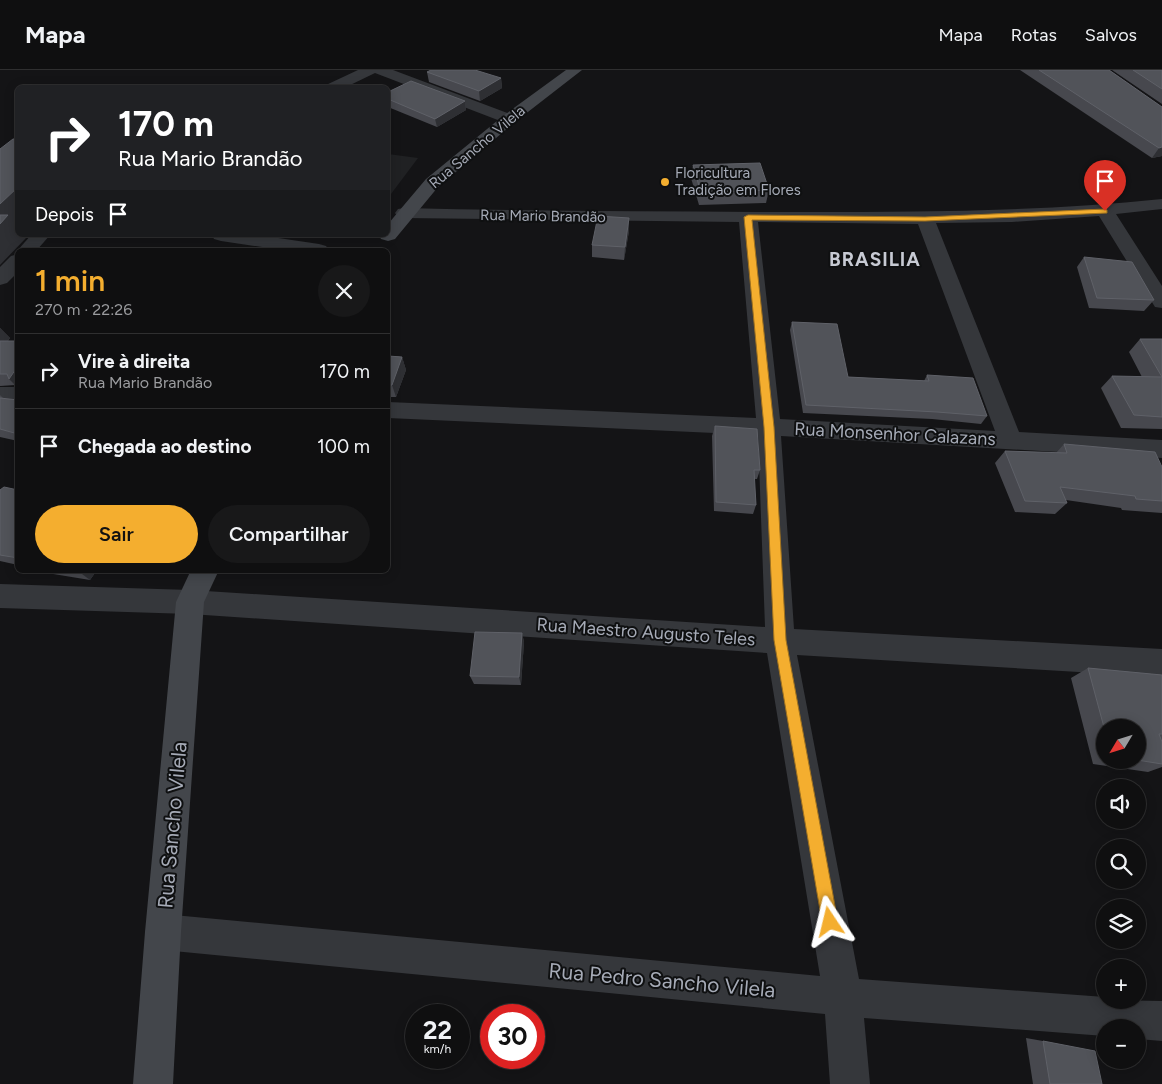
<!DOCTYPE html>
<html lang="pt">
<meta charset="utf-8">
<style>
body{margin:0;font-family:Figtree,sans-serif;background:#181819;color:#f1f3f6;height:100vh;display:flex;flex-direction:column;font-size:19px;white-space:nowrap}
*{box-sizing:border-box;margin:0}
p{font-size:16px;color:#9b9c9f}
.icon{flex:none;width:28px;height:28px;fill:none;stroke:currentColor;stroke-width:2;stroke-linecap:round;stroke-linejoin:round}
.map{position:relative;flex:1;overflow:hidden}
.details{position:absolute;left:15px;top:178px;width:375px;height:325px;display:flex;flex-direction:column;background:#0f0f10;border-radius:8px;box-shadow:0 2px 12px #0003,0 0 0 1px #2f2f30}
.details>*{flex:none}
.top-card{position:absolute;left:15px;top:15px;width:375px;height:152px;border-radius:8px;box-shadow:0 2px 12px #0003,0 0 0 1px #2f2f30;background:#202124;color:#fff;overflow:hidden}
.needle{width:32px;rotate:232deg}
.tools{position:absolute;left:1096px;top:649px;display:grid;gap:10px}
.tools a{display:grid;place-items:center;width:50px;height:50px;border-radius:50%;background:#0f0f10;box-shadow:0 2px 12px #0003,0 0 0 1px #2f2f30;font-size:25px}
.speed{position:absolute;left:405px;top:934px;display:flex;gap:10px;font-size:25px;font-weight:700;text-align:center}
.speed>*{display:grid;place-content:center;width:65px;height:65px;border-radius:50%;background:#0f0f10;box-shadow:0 2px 12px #0003,0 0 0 1px #2f2f30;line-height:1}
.speed small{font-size:12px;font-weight:400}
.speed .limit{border:8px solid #d22;background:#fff;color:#111}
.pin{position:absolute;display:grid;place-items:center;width:42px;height:42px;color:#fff;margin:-51px -21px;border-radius:50% 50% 50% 0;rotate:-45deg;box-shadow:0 0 5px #0007}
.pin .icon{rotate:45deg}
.me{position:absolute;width:55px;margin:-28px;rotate:350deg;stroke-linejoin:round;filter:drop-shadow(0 0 4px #0008)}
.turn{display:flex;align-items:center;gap:18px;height:105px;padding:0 20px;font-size:22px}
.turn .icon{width:65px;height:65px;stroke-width:2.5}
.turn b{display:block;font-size:35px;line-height:42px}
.then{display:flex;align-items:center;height:48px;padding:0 20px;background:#0003;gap:10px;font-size:19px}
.round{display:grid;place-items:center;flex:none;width:52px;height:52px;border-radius:26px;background:#181819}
.headline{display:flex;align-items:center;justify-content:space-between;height:85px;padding:0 20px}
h1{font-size:30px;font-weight:600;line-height:38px;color:#f4ae2f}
.button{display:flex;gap:10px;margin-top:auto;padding:10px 20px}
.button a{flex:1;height:58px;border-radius:30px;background:#f4ae2f;color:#111;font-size:20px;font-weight:600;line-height:58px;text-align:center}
.button a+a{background:#181819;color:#f1f3f6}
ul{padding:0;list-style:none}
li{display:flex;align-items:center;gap:15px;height:75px;padding:0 20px;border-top:1px solid #2f2f30}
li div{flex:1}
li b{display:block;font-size:19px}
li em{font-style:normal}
header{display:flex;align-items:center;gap:30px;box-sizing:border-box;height:70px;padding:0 25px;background:#0f0f10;border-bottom:1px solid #2f2f30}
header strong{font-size:24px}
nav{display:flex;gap:28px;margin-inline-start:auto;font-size:18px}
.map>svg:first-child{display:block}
.built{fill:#202123}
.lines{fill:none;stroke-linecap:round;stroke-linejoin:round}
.street{fill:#35373b;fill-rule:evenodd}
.secondary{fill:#43464b;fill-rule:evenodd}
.wall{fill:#47484e;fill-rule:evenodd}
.shaded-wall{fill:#2e2f33}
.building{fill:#515359;stroke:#5f6168}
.route{fill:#f4ae2f;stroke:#9f711f}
.poi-dot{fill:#f4ae2f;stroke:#0f1011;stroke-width:2}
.labels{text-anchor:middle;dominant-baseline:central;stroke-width:4;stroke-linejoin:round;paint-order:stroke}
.far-street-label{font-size:15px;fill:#a6abb7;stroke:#0f1011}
.far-poi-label{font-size:15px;fill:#a6abb7;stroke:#0f1011;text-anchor:start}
.street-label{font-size:18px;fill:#a6abb7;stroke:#0f1011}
.far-district-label{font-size:19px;font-weight:bold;letter-spacing:1px;fill:#c7cad3;stroke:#0f1011}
.near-street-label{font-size:21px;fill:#a6abb7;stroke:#0f1011}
</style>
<header>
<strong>Mapa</strong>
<nav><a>Mapa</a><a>Rotas</a><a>Salvos</a></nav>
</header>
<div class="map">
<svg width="1162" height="1014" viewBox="0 0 1162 1014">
<rect width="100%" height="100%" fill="#141416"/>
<polygon class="built" points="388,84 418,88 388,128"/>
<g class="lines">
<g class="street">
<polygon points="358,0 393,0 515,46 517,49 515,52 503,52 375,3 344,18 324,18 326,15"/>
<path d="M1162,129V139L1116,144L1162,216V238L1155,237L1099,146L1012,152L936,153L1019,362L1162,370V388L781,366L794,559L1162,579V607L797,585L859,909L1105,927V930L1162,931V971L1138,969V958H1105V966L864,948L870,1014H830L825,944L163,880L150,875L145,862L150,849L163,844L820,906L767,583L190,544L0,538V514L190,520L765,557L758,365L388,348V332L756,348L739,152L404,148L398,147L395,143L398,139L404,138C522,141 640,141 758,142C894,142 1027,143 1162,129ZM758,152L918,154L995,361L780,349Z"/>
<polygon points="31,165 50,165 37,180 18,180"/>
<polygon points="212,165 258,165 319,174 326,176 329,180 282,180 221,171 214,169"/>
<polygon points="18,184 18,202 7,213 0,215 0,197 11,186"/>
<rect x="0" y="317" width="18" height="16"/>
</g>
<g class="secondary">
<polygon points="566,0 582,0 515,52 438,117 395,169 388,171 381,169 379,165 388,165 388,154 426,109 503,46"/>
<polygon points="191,500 219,500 204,532 181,862 173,1014 133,1014 145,862 176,532"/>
</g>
</g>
<g class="wall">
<polygon points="1020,0 1109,0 1162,37 1162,86 1152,88"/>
<polygon points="1112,0 1162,0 1162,34"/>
<polygon points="427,2 501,8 502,18 480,31 429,12"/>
<polygon points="388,22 465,31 466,40 437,57 388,37"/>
<polygon points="693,95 769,120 766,133 699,135 691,108"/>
<polygon points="629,161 624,190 592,187 592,175"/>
<polygon points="1084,187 1154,230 1144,241 1089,238 1077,197"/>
<polygon points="792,252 848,307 924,311 927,305 987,346 981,354 932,349 803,343 790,260"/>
<polygon points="0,258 10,268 8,271 15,315 0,316"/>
<polygon points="1140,269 1162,269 1162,359 1121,358 1101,318 1112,306 1142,307 1129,282"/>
<polygon points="388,286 402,287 406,300 396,327 388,327"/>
<polygon points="0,325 4,329 18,330 18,371 0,367"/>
<polygon points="715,356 760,400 757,409 754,409 756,435 753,444 714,441 712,366"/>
<polygon points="1064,374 1162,397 1162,443 1122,440 1121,438 1066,430 1067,433 1055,444 1015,442 995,393 1005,381 1056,383"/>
<polygon points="0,420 18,420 18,495 0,491"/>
<polygon points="38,500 97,500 90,510 41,502"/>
<polygon points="522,563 524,572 521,615 474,614 470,606"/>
<path d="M1088,598L1162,605V697L1148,702L1093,694L1071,608ZM1105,658L1138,690H1105Z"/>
<polygon points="1026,968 1043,971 1102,1014 1033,1014"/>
</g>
<g class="shaded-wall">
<polygon points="501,8 502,18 480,31 479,21"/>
<polygon points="465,31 466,40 437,57 435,49"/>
<polygon points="1162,77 1162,86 1152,88 1159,78"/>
<polygon points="18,117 18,165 24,165 26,168 0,195 0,134"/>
<polygon points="629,148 629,161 624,190 625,177"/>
<polygon points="0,258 10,268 0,280"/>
<polygon points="402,287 406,300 396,327 392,315"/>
<polygon points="18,296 18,318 9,309"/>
<polygon points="79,500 97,500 90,510 78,501"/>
<polygon points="522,563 524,572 521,615 519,607"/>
</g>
<g class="building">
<polygon points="431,0 475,0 501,8 479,21 427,2"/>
<polygon points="1039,0 1109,0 1162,37 1162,77 1159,78"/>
<polygon points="1133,0 1162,0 1162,19"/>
<polygon points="411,11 465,31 435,49 388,29 388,22"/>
<polygon points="13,69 18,69 18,117 0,134 0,79"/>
<polygon points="760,93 769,120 701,123 693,95"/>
<polygon points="0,145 8,145 0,154"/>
<polygon points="598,146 629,148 625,177 592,175"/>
<polygon points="1084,187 1132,192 1154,230 1097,228"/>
<polygon points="792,252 837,254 848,307 929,311 927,305 973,308 987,346 937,342 806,335"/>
<polygon points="1140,269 1162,269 1162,307"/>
<polygon points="0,271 18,271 18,296 9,309 7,304 0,304"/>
<polygon points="388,286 402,287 392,315 388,315"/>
<polygon points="1112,306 1162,307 1162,347 1134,345"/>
<polygon points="0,328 18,330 18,364 0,359"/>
<polygon points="715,356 757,359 760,400 754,400 756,435 716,432"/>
<polygon points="1064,374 1155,382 1162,397 1162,431 1136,429 1135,426 1060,417 1067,433 1025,431 1005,381 1067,383"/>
<polygon points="4,417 18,420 18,488 0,485 0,420"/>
<polygon points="475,562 522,563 519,607 470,606"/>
<polygon points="1088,598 1162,605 1162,664 1159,664 1162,672 1162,694 1137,690 1138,690 1138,658 1105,658 1105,661"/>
<polygon points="1043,971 1095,981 1102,1014 1050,1014"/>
</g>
<polygon class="route" points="1105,139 1107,140 1107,143 925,151 752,150 774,357 786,570 838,852 835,857 830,860 825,857 822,852 774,570 764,357 744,147 748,145 925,147"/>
<circle class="poi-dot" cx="665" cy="112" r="5"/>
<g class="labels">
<g class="far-street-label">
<text transform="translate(477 77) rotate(-40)">Rua Sancho Vilela</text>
<text transform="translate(543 146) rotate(1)">Rua Mario Brandão</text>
</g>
<g class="far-poi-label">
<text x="675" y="103">Floricultura<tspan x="675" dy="17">Tradição em Flores</tspan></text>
</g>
<g class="street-label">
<text transform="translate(895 364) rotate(3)">Rua Monsenhor Calazans</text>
<text transform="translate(646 562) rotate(4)">Rua Maestro Augusto Teles</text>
</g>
<g class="far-district-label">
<text x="875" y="189">BRASILIA</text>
</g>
<g class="near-street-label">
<text transform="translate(172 755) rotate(-85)">Rua Sancho Vilela</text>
<text transform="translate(662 910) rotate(5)">Rua Pedro Sancho Vilela</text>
</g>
</g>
</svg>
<div class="tools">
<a><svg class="needle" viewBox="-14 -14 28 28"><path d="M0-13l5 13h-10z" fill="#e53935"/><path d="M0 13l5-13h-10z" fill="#9b9c9f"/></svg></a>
<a><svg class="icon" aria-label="sound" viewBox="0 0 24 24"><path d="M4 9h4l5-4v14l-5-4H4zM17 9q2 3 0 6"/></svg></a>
<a><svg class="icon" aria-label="search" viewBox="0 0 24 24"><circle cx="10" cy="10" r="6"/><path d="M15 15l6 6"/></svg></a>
<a><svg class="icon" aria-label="layers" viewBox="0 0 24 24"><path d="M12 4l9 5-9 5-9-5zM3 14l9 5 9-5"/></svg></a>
<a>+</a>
<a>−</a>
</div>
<div class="speed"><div>22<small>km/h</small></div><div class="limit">30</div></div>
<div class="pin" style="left:1105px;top:141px;background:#d93025"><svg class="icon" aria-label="arrive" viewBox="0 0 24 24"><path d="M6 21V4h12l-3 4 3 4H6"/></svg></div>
<svg class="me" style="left:830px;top:852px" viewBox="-20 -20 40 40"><path d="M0-17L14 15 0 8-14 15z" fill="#f4ae2f" stroke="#fff" stroke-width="4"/></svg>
<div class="top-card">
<div class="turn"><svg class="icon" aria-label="right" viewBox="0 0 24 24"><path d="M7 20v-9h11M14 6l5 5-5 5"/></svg><div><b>170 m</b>Rua Mario Brandão</div></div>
<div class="then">Depois<svg class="icon" aria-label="arrive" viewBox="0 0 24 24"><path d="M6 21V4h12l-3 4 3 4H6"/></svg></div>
</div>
<section class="details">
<div class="headline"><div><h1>1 min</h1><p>270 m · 22:26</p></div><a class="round"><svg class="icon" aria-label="close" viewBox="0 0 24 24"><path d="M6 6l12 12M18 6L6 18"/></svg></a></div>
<ul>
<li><svg class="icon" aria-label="right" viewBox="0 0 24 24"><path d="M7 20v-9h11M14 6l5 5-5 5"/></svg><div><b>Vire à direita</b><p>Rua Mario Brandão</p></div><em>170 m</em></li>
<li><svg class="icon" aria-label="arrive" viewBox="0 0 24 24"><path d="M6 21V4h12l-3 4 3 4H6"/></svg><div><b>Chegada ao destino</b></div><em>100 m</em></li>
</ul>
<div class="button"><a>Sair</a><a>Compartilhar</a></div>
</section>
</div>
